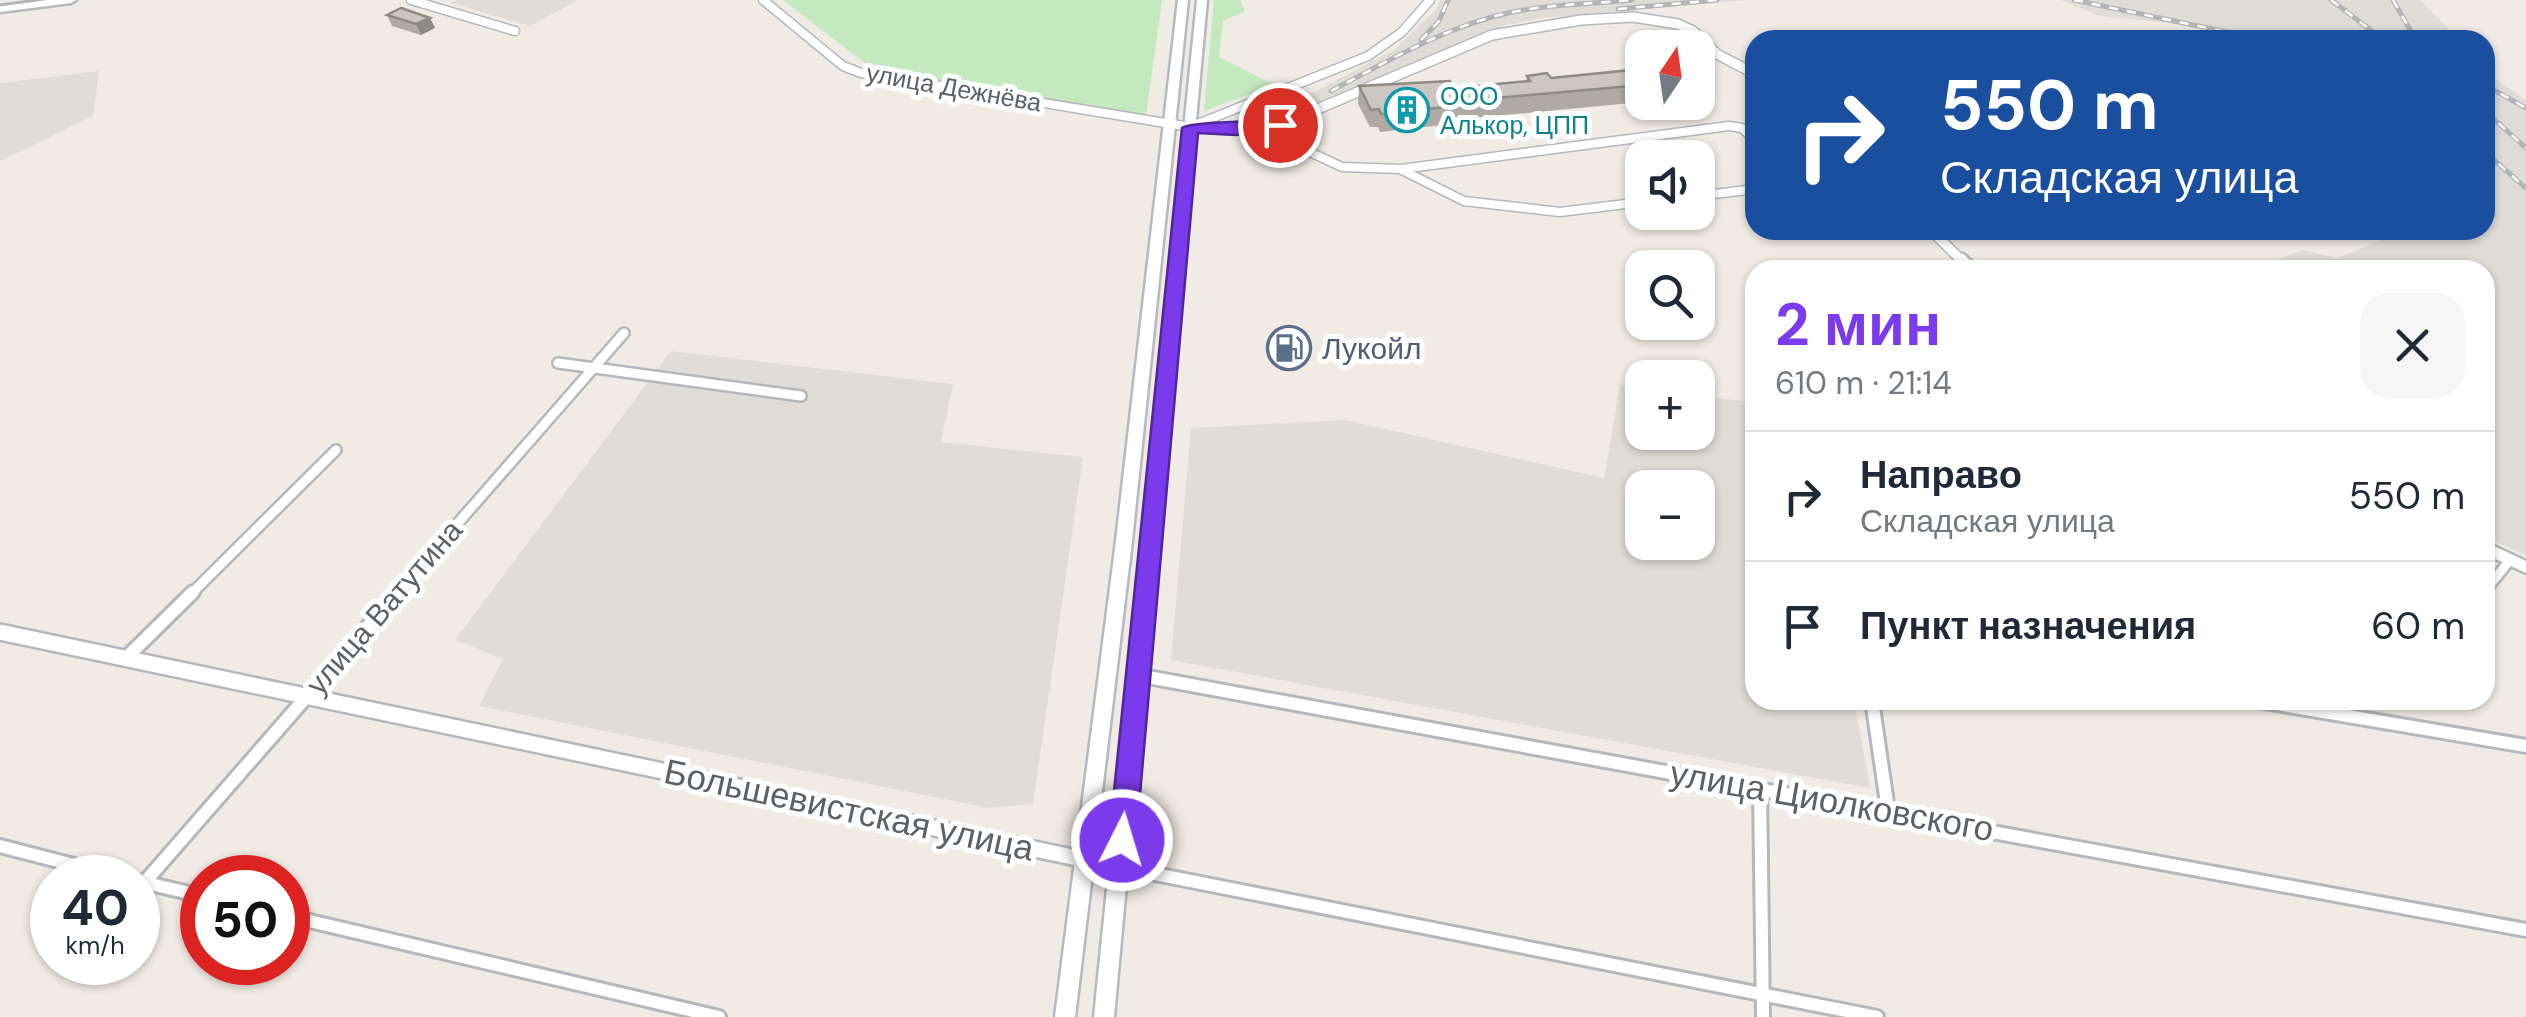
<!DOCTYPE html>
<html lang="ru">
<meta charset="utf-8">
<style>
body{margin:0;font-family:"DM Sans",sans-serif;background:#f6f6f7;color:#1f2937;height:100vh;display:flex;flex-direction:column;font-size:38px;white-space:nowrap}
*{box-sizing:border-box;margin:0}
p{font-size:32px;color:#747a83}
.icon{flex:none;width:55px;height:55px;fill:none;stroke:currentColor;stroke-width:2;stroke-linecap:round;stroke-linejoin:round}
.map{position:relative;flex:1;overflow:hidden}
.drawer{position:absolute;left:1745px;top:260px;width:750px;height:450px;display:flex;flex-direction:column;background:#fff;border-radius:30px;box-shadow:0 2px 8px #0004}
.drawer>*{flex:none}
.hud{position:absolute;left:1745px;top:30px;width:750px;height:210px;border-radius:30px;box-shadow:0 2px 8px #0004;background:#1a4fa0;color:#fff;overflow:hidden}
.needle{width:65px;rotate:13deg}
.fabs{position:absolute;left:1625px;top:30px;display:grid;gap:20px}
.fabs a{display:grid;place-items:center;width:90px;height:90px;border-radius:20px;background:#fff;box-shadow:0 2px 8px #0004;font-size:50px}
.speed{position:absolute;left:30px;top:855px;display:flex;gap:20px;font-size:50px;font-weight:700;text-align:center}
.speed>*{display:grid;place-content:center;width:130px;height:130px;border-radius:50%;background:#fff;box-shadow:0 2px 8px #0004;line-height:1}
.speed small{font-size:25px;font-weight:400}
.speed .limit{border:15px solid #d22;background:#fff;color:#111}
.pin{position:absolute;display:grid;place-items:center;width:85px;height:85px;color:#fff;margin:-42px;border:5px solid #fff;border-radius:50%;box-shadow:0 2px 10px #0007}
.me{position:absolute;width:110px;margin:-55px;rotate:5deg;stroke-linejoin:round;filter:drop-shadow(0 0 8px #0008)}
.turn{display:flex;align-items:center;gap:35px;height:210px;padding:0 30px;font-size:45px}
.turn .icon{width:130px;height:130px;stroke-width:2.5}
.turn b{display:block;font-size:70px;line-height:85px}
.round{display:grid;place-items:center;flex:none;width:105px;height:105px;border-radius:30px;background:#f6f6f7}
.head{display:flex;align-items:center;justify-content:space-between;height:170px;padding:0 30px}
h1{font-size:60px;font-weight:700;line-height:75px;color:#7c3aed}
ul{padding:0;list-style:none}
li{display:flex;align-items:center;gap:30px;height:130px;padding:0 30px;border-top:2px solid #e0e1e3}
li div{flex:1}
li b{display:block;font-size:38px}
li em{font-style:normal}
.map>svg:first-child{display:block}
.industrial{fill:#e0ddd8;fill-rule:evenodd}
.green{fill:#c4e9be}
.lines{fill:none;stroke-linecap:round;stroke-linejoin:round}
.minor-far2-casing{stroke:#b4b8bc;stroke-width:11}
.minor-far1-casing{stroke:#b4b8bc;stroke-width:14}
.minor-casing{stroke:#b4b8bc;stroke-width:18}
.tertiary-far2-casing{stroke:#b4b8bc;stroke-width:12}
.tertiary-far1-casing{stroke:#b4b8bc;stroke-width:16}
.tertiary-casing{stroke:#b4b8bc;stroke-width:20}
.secondary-casing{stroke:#b5babf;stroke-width:5}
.minor-far2{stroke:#fff;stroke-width:8}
.minor-far1{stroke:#fff;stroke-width:9}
.minor{stroke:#fff;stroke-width:12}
.tertiary-far2{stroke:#fff;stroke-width:9}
.tertiary-far1{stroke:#fff;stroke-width:11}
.tertiary{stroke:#fff;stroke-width:15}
.secondary{fill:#fff;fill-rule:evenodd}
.tram{stroke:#b3b4b5;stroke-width:2.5}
.rail-casing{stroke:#b3b4b5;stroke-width:5}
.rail{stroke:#fff;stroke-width:2.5;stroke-dasharray:9;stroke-linecap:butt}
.wall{fill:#afaaa6}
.shaded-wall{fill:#8e8b87}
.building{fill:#cbc6c1;stroke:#8e8b87;stroke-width:2.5}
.route{fill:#7c3aed;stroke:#51269a;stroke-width:2.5}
.labels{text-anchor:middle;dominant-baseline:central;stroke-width:10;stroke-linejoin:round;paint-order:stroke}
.far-street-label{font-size:25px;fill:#5c6166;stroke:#fff}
.far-culture-label{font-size:25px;fill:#0d838f;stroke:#fff;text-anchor:start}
.service-label{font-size:30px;fill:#4e5e75;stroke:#fff;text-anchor:start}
.street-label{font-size:30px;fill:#5c6166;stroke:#fff}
.near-street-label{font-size:35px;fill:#5c6166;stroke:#fff}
</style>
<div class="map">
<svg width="2526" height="1017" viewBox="0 0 2526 1017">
<rect width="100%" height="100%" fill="#f0ebe4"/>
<g class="industrial">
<polygon points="457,0 578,0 530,26 451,3"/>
<polygon points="1440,0 1747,0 1543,18 1506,25 1280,118 1250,121 1244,113 1303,98 1395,49 1436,10"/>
<polygon points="2061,0 2420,0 2459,40 2236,40 2222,32 2186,25 2100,16"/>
<polygon points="99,71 93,116 0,161 0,83"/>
<polygon points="2485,72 2526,100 2526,555 2485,537 2485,270 2250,270 2303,250 2338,258 2404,230 2485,230"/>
<polygon points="671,351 953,384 941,442 1083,457 1033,804 989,808 479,706 503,659 455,640"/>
<path d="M1620,385L1642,388V432H1698V395L1755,403V700H1854L1870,788L1171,660L1191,428L1345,420L1604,478ZM1642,488H1698V542H1642Z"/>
</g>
<g class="green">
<polygon points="783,0 1162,0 1146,115 874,70"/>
<polygon points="1214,0 1240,0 1245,11 1223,21 1219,57 1274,85 1204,111"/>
</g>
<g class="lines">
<defs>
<g id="minor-far2">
<polyline points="411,0 515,31"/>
<polyline points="763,0 843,66 861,73 1190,127 1368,56 1402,32 1430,0"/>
<polyline points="1261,129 1342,167 1401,169 1729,126 1742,128 1755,141"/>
<polyline points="1402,170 1464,201 1560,212 1642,202"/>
<polyline points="1698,196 1755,189"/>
</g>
<g id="minor-far1">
<polyline points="558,363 801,396"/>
<polyline points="2485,591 2510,560"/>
<polyline points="191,594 336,450"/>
<polyline points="396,594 624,333"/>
</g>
<g id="minor">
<polyline points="127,657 193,592"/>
<polyline points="1137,675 2526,930"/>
<polyline points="1872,700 1888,810"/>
<polyline points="2253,700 2526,746"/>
<polyline points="1760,788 1763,1017"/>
<polyline points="0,846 124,878"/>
<polyline points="1120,867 1877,1017"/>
<polyline points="138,881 202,896"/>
<polyline points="144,883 398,592"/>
<polyline points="288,916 719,1017"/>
</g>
<g id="tertiary-far2">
<polyline points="1190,127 1236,130 1280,125 1492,35 1581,20 1633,17 1678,24 1693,31 1717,54 1755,74"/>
<polyline points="1931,230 1963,262"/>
</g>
<g id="tertiary-far1">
<polyline points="1961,259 1972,270"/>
<polyline points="2485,548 2526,567"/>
</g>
<polyline id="tertiary" points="0,632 1120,867"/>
<g id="secondary">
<polygon points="48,0 76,0 71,3 0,12 0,6"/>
<polygon points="1178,0 1188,0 1132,541 1075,1017 1055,1017 1116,541"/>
<polygon points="1197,0 1207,0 1114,1017 1094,1017"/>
</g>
</defs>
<use href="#minor-far2" class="minor-far2-casing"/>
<use href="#minor-far1" class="minor-far1-casing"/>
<use href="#minor" class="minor-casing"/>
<use href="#tertiary-far2" class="tertiary-far2-casing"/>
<use href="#tertiary-far1" class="tertiary-far1-casing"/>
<use href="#tertiary" class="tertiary-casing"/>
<use href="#secondary" class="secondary-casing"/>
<use href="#minor-far2" class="minor-far2"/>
<use href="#minor-far1" class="minor-far1"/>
<use href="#minor" class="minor"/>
<use href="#tertiary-far2" class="tertiary-far2"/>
<use href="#tertiary-far1" class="tertiary-far1"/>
<use href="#tertiary" class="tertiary"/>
<use href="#secondary" class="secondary"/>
<polyline class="tram" points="0,5 38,0"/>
<defs>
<g id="rail">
<polyline points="2074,0 2265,40"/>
<polyline points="2331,0 2384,40"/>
<polyline points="2393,0 2416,40"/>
<polyline points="1618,9 1717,0"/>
<polyline points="1421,40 1439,21 1448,0"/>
<polyline points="2485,85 2526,108"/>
<path d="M1331,91C1388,61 1445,27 1508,13C1549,4 1591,4 1632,0"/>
<polyline points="2485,111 2526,148"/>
<polyline points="2485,152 2526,188"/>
</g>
</defs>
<use href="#rail" class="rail-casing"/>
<use href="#rail" class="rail"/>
</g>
<g class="wall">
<polygon points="387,15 430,18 435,28 421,35 392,26"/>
<polygon points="1642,69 1642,102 1462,119 1461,123 1380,132 1378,127 1370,127 1358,104 1359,86 1454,88 1526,81 1527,76 1551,78"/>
</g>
<polygon class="shaded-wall" points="430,18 435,28 421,35 416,24"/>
<g class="building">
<polygon points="401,8 430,18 416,24 387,15"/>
<polygon points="1642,69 1642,85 1461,101 1463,105 1381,114 1379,109 1371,110 1359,86 1450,81 1454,88 1530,81 1527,76 1547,73 1551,78"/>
</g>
<path class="route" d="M1280,120L1286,121V128L1236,135L1198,133L1136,840L1132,848L1122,852L1113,848L1109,840L1182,128C1191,121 1261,122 1280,120Z"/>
<defs>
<symbol id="building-ring" viewBox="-11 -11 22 22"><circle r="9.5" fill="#fff" stroke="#0f9aa8" stroke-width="1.5"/><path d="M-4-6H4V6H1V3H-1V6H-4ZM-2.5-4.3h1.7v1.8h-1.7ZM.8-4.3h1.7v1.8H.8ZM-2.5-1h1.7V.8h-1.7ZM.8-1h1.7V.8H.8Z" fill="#0f9aa8"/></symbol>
<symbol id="fuel-ring" viewBox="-11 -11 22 22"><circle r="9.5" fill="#fff" stroke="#5c6f8a" stroke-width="1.5"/><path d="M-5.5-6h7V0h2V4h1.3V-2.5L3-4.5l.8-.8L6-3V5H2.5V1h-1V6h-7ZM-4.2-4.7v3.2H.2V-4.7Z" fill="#5c6f8a"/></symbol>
</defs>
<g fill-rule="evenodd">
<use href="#building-ring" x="1382" y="85" width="50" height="50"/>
<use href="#fuel-ring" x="1264" y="323" width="50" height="50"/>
</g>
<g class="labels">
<g class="far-street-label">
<text transform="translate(954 88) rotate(10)">улица Дежнёва</text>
</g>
<g class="far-culture-label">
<text x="1440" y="96">ООО<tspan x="1440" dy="29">Алькор, ЦПП</tspan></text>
</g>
<g class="service-label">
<text x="1322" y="348">Лукойл</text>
</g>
<g class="street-label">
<text transform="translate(384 607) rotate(-49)">улица Ватутина</text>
</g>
<g class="near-street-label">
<text transform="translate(1832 801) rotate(10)">улица Циолковского</text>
<text transform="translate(849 810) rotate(12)">Большевистская улица</text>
</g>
</g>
</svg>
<div class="fabs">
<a><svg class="needle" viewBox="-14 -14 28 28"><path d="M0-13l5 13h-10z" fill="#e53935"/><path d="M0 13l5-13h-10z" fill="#747a83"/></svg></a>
<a><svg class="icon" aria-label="sound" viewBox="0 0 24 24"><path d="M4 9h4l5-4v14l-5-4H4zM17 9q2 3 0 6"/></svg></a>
<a><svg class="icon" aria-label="search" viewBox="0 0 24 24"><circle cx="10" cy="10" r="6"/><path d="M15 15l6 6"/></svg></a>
<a>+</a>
<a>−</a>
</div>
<div class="speed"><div>40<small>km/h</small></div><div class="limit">50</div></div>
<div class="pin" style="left:1280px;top:125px;background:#d93025"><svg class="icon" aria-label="arrive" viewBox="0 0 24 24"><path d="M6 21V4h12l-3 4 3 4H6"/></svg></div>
<svg class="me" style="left:1122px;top:840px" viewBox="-20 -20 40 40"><circle r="17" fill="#7c3aed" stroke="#fff" stroke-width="3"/><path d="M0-11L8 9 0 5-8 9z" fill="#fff"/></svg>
<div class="hud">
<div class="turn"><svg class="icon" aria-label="right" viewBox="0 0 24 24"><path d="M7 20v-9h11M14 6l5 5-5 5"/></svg><div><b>550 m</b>Складская улица</div></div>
</div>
<section class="drawer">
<div class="head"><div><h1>2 мин</h1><p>610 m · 21:14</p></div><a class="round"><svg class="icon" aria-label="close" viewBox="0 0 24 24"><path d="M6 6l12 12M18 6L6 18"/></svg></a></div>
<ul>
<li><svg class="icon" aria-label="right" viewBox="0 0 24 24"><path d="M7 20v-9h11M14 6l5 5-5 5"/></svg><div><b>Направо</b><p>Складская улица</p></div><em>550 m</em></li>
<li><svg class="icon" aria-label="arrive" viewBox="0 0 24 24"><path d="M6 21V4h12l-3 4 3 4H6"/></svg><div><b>Пункт назначения</b></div><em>60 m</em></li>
</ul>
</section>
</div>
